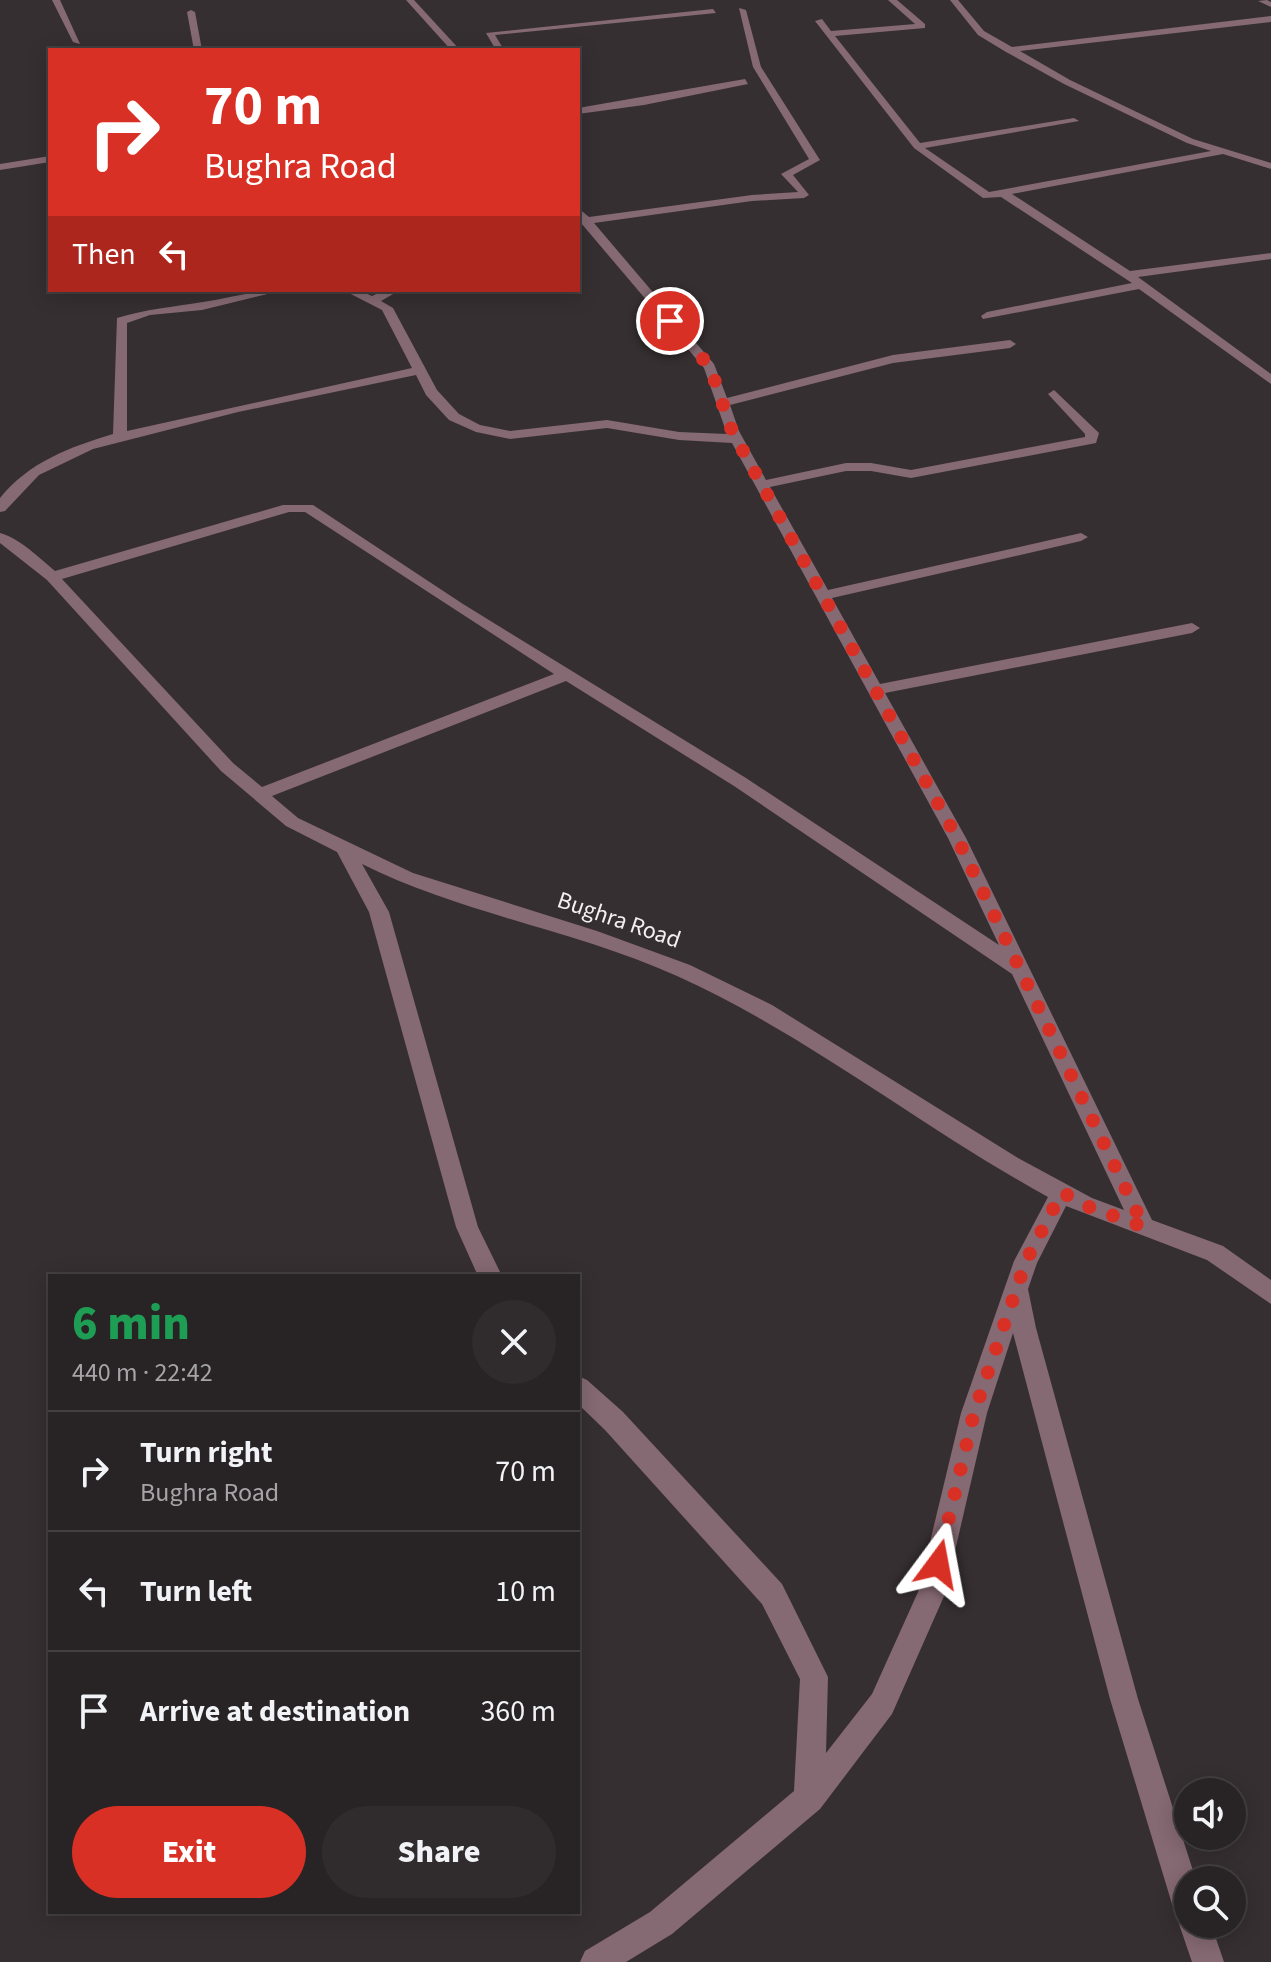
<!DOCTYPE html>
<meta charset="utf-8">
<style>
body{margin:0;font-family:"Source Sans 3",sans-serif;background:#302b2d;color:#f1f3f6;height:100vh;display:flex;flex-direction:column;font-size:30px;white-space:nowrap}
*{box-sizing:border-box;margin:0}
p{font-size:26px;color:#a5a4a7}
.icon{flex:none;width:44px;height:44px;fill:none;stroke:currentColor;stroke-width:2;stroke-linecap:round;stroke-linejoin:round}
.map{position:relative;flex:1;overflow:hidden}
.panel{position:absolute;left:48px;top:1274px;width:532px;height:640px;display:flex;flex-direction:column;background:#282325;border-radius:0px;box-shadow:0 4px 20px #0003,0 0 0 2px #444042}
.panel>*{flex:none}
.guide{position:absolute;left:48px;top:48px;width:532px;height:244px;border-radius:0px;box-shadow:0 4px 20px #0003,0 0 0 2px #444042;background:#d93025;color:#fff;overflow:hidden}
.fabs{position:absolute;left:1174px;top:1778px;display:grid;gap:16px}
.fabs a{display:grid;place-items:center;width:72px;height:72px;border-radius:50%;background:#282325;box-shadow:0 4px 20px #0003,0 0 0 2px #444042;font-size:40px}
.pin{position:absolute;display:grid;place-items:center;width:68px;height:68px;color:#fff;margin:-34px;border:4px solid #fff;border-radius:50%;box-shadow:0 2px 8px #0007}
.me{position:absolute;width:88px;margin:-44px;rotate:13deg;stroke-linejoin:round;filter:drop-shadow(0 0 6px #0008)}
.turn{display:flex;align-items:center;gap:28px;height:168px;padding:0 24px;font-size:36px}
.turn .icon{width:104px;height:104px;stroke-width:2.5}
.turn b{display:block;font-size:56px;line-height:68px}
.then{display:flex;align-items:center;height:76px;padding:0 24px;background:#0003;gap:16px;font-size:30px}
.round{display:grid;place-items:center;flex:none;width:84px;height:84px;border-radius:42px;background:#302b2d}
.head{display:flex;align-items:center;justify-content:space-between;height:136px;padding:0 24px}
h1{font-size:48px;font-weight:800;line-height:60px;color:#1e9e55}
.button{display:flex;gap:16px;margin-top:auto;padding:16px 24px}
.button a{flex:1;height:92px;border-radius:48px;background:#d93025;color:#fff;font-size:32px;font-weight:800;line-height:92px;text-align:center}
.button a+a{background:#302b2d;color:#f1f3f6}
ul{padding:0;list-style:none}
li{display:flex;align-items:center;gap:24px;height:120px;padding:0 24px;border-top:2px solid #444042}
li div{flex:1}
li b{display:block;font-size:30px}
li em{font-style:normal}
.map>svg:first-child{display:block}
.lines{fill:none;stroke-linecap:round;stroke-linejoin:round}
.minor{fill:#856973;fill-rule:evenodd}
.route{stroke:#d93025;stroke-width:14;stroke-dasharray:0 25.2}
.labels{text-anchor:middle;dominant-baseline:central;stroke-width:8;stroke-linejoin:round;paint-order:stroke}
.street-label{font-size:24px;fill:#f4eff0;stroke:#362f31}
</style>
<div class="map">
<svg width="1271" height="1962" viewBox="0 0 1271 1962">
<rect width="100%" height="100%" fill="#362f31"/>
<g class="lines">
<g class="minor">
<polygon points="52,0 60,0 80,44 73,42"/>
<polygon points="406,0 414,0 460,50 451,50"/>
<polygon points="888,0 897,0 925,24 925,28 835,36 920,143 1074,118 1079,121 925,148 989,192 1211,151 1187,143 1064,84 1006,52 978,35 950,0 958,0 984,31 1012,47 1271,16 1271,22 1020,51 1070,80 1193,139 1271,163 1271,169 1223,154 1012,194 1130,271 1271,253 1271,259 1138,277 1271,374 1271,384 1139,289 983,319 981,316 987,312 1132,283 1001,197 983,198 914,148 815,21 822,19 831,31 915,24"/>
<polygon points="1267,0 1271,2 1271,7 1258,1"/>
<path d="M739,8L746,10L761,67L820,160L793,175L809,195L804,198L752,201L594,223L714,364L727,398L893,355L1010,340L1016,344L1010,348L893,363L730,405L739,431L766,480L846,463H871L911,470L1085,437V434L1048,394L1054,390L1099,433L1096,443L1091,444L911,478L871,471H846L770,487L828,590L1081,533L1088,537L1081,541L832,598L880,684L1192,623L1200,628L1192,633L885,693L966,838L1152,1220L1223,1246L1271,1280V1304L1207,1260L1066,1206L1037,1263L1028,1289L1036,1328L1138,1699L1196,1880H1188V1924H1211L1224,1962H1192L1179,1924L1182,1917L1177,1915L1172,1904L1110,1699L1013,1333L987,1413L945,1594L892,1714L820,1809L672,1934L626,1962H580L585,1951L650,1912L794,1791L800,1679L762,1604L605,1430L578,1404V1376L587,1380L623,1412L782,1584L828,1677L826,1753L872,1694L918,1592L961,1413L1014,1261L1048,1197C922,1128 808,1035 677,976C575,930 462,914 362,864L389,912L478,1227L502,1276H478L456,1227L369,912L337,852L286,826L221,771L47,580L0,543V533C21,539 38,557 55,571L283,505H313L463,604L746,778L999,945L948,838L732,443L679,440L607,428L510,439L476,432L449,420L426,395L416,375L238,412L93,449L39,475L5,511L0,512V498C29,462 70,447 113,434L117,318C146,309 173,307 203,302C231,298 256,290 284,290L202,310L150,315L127,323V431L412,368L382,310L343,290H358L372,296L385,290H400L381,301L393,308L437,390L459,414L480,425L510,431L607,420L679,432L727,434L704,368L581,223L578,208L589,217L752,195L798,192L781,174L809,159L753,67ZM289,512H305L554,674L262,787L233,763L62,579ZM566,681L734,786L1012,974L1124,1210L1092,1198L1018,1158L772,1005L690,965L597,931L413,873L298,818L272,796Z"/>
<polygon points="713,9 716,13 495,35 504,50 496,50 486,33"/>
<polygon points="191,10 195,12 202,50 194,50 187,12"/>
<polygon points="745,79 748,84 644,105 578,114 578,108"/>
<polygon points="50,156 50,162 0,170 0,164"/>
</g>
</g>
<g class="lines">
<polyline class="route" points="670,321 710,367 732,431 957,838 1144,1227 1084,1205 1062,1192 1026,1261 974,1413 938,1564"/>
</g>
<g class="labels">
<g class="street-label">
<text transform="translate(619 920) rotate(19)">Bughra Road</text>
</g>
</g>
</svg>
<div class="fabs">
<a><svg class="icon" aria-label="sound" viewBox="0 0 24 24"><path d="M4 9h4l5-4v14l-5-4H4zM17 9q2 3 0 6"/></svg></a>
<a><svg class="icon" aria-label="search" viewBox="0 0 24 24"><circle cx="10" cy="10" r="6"/><path d="M15 15l6 6"/></svg></a>
</div>
<div class="pin" style="left:670px;top:321px;background:#d93025"><svg class="icon" aria-label="arrive" viewBox="0 0 24 24"><path d="M6 21V4h12l-3 4 3 4H6"/></svg></div>
<svg class="me" style="left:938px;top:1564px" viewBox="-20 -20 40 40"><path d="M0-17L14 15 0 8-14 15z" fill="#d93025" stroke="#fff" stroke-width="4"/></svg>
<div class="guide">
<div class="turn"><svg class="icon" aria-label="right" viewBox="0 0 24 24"><path d="M7 20v-9h11M14 6l5 5-5 5"/></svg><div><b>70 m</b>Bughra Road</div></div>
<div class="then">Then<svg class="icon" aria-label="left" viewBox="0 0 24 24"><path d="M17 20v-9H6M10 6l-5 5 5 5"/></svg></div>
</div>
<section class="panel">
<div class="head"><div><h1>6 min</h1><p>440 m · 22:42</p></div><a class="round"><svg class="icon" aria-label="close" viewBox="0 0 24 24"><path d="M6 6l12 12M18 6L6 18"/></svg></a></div>
<ul>
<li><svg class="icon" aria-label="right" viewBox="0 0 24 24"><path d="M7 20v-9h11M14 6l5 5-5 5"/></svg><div><b>Turn right</b><p>Bughra Road</p></div><em>70 m</em></li>
<li><svg class="icon" aria-label="left" viewBox="0 0 24 24"><path d="M17 20v-9H6M10 6l-5 5 5 5"/></svg><div><b>Turn left</b></div><em>10 m</em></li>
<li><svg class="icon" aria-label="arrive" viewBox="0 0 24 24"><path d="M6 21V4h12l-3 4 3 4H6"/></svg><div><b>Arrive at destination</b></div><em>360 m</em></li>
</ul>
<div class="button"><a>Exit</a><a>Share</a></div>
</section>
</div>
